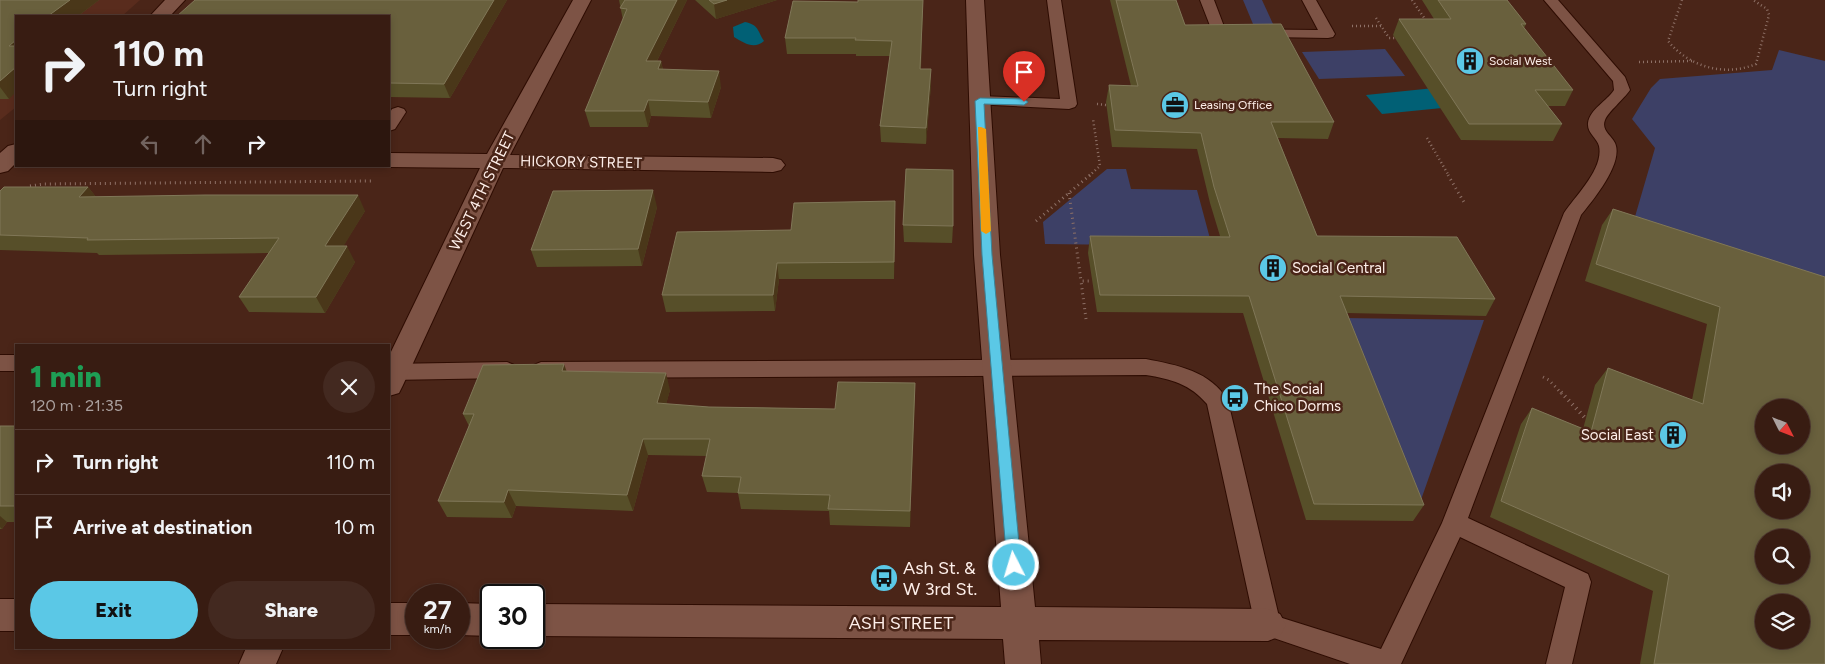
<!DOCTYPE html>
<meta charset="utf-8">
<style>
body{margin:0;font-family:Figtree,sans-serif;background:#432920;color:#f1f3f6;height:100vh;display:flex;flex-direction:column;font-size:19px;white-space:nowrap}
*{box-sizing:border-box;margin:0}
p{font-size:16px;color:#aba19f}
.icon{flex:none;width:28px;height:28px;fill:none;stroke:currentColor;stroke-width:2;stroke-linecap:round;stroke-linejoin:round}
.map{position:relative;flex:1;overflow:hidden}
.details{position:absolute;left:15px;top:344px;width:375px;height:305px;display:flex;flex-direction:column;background:#381c12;border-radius:0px;box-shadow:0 2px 8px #0003,0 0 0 1px #523a32}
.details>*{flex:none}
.top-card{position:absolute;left:15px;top:15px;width:375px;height:152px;border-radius:0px;box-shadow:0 2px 8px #0003,0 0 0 1px #523a32;background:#381c12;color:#f1f3f6;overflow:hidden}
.needle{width:32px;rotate:132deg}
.buttons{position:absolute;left:1755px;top:399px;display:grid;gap:10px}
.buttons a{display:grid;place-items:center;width:55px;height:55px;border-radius:50%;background:#381c12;box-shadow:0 2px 8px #0003,0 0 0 1px #523a32;font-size:25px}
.speed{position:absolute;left:405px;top:584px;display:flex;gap:10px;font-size:25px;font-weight:700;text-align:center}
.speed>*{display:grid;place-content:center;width:65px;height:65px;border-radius:50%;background:#381c12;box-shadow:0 2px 8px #0003,0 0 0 1px #523a32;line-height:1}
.speed small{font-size:12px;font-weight:400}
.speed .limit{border:2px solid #111;border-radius:8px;background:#fff;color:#111}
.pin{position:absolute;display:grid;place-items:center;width:42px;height:42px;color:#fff;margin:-51px -21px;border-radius:50% 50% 50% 0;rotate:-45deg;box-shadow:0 0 5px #0007}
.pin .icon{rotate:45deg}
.me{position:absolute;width:55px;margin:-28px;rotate:355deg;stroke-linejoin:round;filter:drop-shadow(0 0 4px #0008)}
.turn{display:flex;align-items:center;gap:18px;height:105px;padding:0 15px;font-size:22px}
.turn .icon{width:65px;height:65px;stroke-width:2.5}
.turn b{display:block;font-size:35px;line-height:42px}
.lanes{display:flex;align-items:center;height:48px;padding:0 15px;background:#0003;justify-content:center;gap:25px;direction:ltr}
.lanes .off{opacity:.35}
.round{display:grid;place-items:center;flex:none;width:52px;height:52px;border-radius:26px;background:#432920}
.overview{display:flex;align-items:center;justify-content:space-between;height:85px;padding:0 15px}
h1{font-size:30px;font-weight:800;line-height:38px;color:#1e9e55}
.action{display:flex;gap:10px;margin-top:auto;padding:10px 15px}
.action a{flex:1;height:58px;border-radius:30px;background:#5bc8e6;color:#111;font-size:20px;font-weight:800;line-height:58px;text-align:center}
.action a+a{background:#432920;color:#f1f3f6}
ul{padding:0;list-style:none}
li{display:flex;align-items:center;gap:15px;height:65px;padding:0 15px;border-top:1px solid #523a32}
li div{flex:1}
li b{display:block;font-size:19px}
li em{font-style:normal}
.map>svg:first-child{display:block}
.built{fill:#592c1d}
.green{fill:#3d4066}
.water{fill:#016075}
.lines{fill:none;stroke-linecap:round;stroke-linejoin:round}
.lane-casing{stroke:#2e0c02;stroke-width:2}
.street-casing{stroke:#2e0c02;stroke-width:2}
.secondary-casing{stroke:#2e0c02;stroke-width:2}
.path-far2{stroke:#8e7167;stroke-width:2.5;stroke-dasharray:1 3;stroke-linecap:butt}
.path-far1{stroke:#8e7167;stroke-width:3;stroke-dasharray:1 4;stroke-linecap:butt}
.path{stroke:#8e7167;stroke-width:4;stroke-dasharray:1 4.5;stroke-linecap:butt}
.lane{fill:#7d5345;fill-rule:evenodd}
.street{fill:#7d5345;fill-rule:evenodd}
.secondary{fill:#7d5345;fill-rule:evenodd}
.wall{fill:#574f29}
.shaded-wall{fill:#4a3719}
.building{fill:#69603d;stroke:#807758;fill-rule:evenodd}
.route{fill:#5bc8e6;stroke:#3b8296}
.slow{fill:#f59e0b}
.labels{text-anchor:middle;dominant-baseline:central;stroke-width:5;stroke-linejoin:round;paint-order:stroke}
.far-poi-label{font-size:12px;fill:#feefea;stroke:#4a2518;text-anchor:start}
.street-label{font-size:15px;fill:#feefea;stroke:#4a2518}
.poi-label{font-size:15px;fill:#feefea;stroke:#4a2518;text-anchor:start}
.near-poi-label{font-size:18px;fill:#feefea;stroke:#4a2518;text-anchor:start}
.near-street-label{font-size:18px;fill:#feefea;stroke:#4a2518}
</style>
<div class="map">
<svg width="1825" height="664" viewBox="0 0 1825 664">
<rect width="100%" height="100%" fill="#4a2518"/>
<polygon class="built" points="0,0 140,0 122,16 16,16 16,107 0,120"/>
<g class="green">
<polygon points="1243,0 1262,0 1273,24 1253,24"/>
<polygon points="1385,49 1405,76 1319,79 1302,52"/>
<polygon points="1779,50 1825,61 1825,290 1632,227 1655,148 1632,119 1651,88 1660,79 1772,70"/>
<polygon points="1107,169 1126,169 1131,189 1197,190 1212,246 1045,244 1043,222"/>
<polygon points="1342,318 1484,320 1415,517"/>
</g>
<g class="water">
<path d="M745,22C759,25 757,30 764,41C754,50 744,43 734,37L733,27Z"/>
<polygon points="1444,87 1462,106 1382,114 1366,95"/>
</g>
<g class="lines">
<defs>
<g id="lane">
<polygon points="1047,0 1061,0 1077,104 1075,107 1069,109 974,104 972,101 974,98 980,96 1060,99"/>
<polygon points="1200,0 1214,0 1225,29 1318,30 1302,0 1316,0 1335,34 1333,37 1328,38 1214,36"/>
<path d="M1544,0H1558L1625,77L1630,90C1624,99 1608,112 1605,120C1601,130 1611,135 1615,143C1624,163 1593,200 1581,215L1468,518L1588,574L1591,582L1572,664H1546L1565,587L1460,537L1401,664H1350L1259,633L1255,625L1207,404C1190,384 1171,379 1146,375L541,378L534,375L531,370L534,365L541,362L1146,359C1177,365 1211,371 1228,401L1279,617L1381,649L1442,523L1564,213C1575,196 1604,169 1599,146C1597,138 1587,133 1588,123C1590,109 1607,101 1614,90L1613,81Z"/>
<polygon points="398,107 404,109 406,112 395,129 389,131 389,114 392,109"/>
<rect x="0" y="355" width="16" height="16"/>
<polygon points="507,362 514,365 517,370 514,375 507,378 389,380 389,364"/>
</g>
<g id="street">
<polygon points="573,0 591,0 510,155 773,158 781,160 785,165 781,170 773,172 503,168 403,385 399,393 389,396 389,356 480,168 389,167 386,166 389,166 389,153 487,154"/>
<polygon points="966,0 984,0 1000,255 1035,607 1268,609 1280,614 1286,625 1280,636 1268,641 1039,640 1041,664 1005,664 1003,639 534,636 534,604 1001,607 974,255"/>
<rect x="0" y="599" width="16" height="32"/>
<rect x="389" y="603" width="27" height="32"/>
<polygon points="459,603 491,604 491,636 459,635"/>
<polygon points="246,648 283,648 276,664 239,664"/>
</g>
<g id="secondary">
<polygon points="165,0 185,0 170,16 150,16"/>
<polygon points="16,144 16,163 8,171 0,173 0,153 8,146"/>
</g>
</defs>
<use href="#lane" class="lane-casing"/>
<use href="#street" class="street-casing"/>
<use href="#secondary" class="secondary-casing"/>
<g class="path-far2">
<polyline points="1412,0 1427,22"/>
<path d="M1682,0L1668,41C1689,67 1725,77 1756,64L1769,15L1767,9L1753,0"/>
<polyline points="1376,18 1389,38 1395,38"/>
<polyline points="1352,26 1382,26"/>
<polyline points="1639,62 1693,61"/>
<polyline points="1097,104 1106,105"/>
<polyline points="1427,138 1449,176"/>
<polyline points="1089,176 1100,166 1093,119"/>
</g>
<g class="path-far1">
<polyline points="1448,175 1465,204"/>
<polyline points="30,186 44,184 372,181"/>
<polyline points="1069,193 1081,281"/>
<polyline points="1036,221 1090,175"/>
<polyline points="1086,319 1081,281 1092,281"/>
<polyline points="1543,377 1549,380 1562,394"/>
</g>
<polyline class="path" points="1561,392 1586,419"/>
<use href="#lane" class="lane"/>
<use href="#street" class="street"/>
<use href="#secondary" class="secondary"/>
</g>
<g class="wall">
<polygon points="0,0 99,0 78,16 16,16 9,99 0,99"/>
<polygon points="195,0 507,0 450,98 389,97 389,16"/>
<polygon points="619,0 687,0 657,61 661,61 663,70 721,87 711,118 651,116 648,127 590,127 585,111 623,20"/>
<polygon points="695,0 777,0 716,19"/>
<polygon points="858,0 923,0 921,69 931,69 931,85 926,144 881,142 880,126 890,56 856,56 856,54 787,54 785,38 858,2"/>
<polygon points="1110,0 1176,0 1185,25 1334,122 1328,139 1278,138 1317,236 1495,299 1486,316 1347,313 1424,505 1413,521 1306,520 1243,313 1097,312 1088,253 1090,236 1220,236 1210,203 1197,149 1112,147 1106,102 1109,85 1131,86"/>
<polygon points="1422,0 1507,0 1526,24 1524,28 1573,90 1565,106 1548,106 1562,124 1553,141 1461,140 1393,35 1399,19 1434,19"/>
<polygon points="88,187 96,197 365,211 343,246 355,262 325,313 249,312 239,297 269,253 99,255 97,253 0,250 0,191"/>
<polygon points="657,207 642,266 537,267 531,250"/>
<polygon points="1613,209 1825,277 1825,664 1640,664 1653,591 1490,517 1521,424 1532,408 1583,429 1595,385 1608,368 1692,400 1707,324 1585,281 1602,225"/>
<polygon points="895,218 894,279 779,279 775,311 666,312 662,295 791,230"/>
<polygon points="903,225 953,226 952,243 904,242"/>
<polygon points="567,371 670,390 666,404 709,407 835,409 915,383 910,527 830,525 829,511 741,509 738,493 707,492 702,476 707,456 648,455 633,511 516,506 512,518 447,517 438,501 469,426 463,414"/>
<polygon points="0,426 16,426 16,522 7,522 2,529 0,529"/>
</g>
<g class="shaded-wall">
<polygon points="70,0 99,0 78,16 48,16"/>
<polygon points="494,0 507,0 450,98 444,84"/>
<polygon points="677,0 687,0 649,77 646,61"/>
<polygon points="727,0 777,0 716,19 714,4"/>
<polygon points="923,0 920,85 920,69"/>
<polygon points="16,40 16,56 9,46"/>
<polygon points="661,61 664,77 658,69"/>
<polygon points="16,67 16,92 9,99 0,87 0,81"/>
<polygon points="931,69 931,85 926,144 926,128"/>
<polygon points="719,71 721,87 711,118 708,102"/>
<polygon points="648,100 651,116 648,127 644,111"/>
<polygon points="88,187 100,202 79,197"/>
<polygon points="653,190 657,207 642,266 638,249"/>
<polygon points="358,195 365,211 334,262 325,246"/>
<polygon points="895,201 895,218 894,279 894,262"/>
<polygon points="347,246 355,262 325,313 316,297"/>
<polygon points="777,263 779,279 775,311 773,295"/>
<polygon points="564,364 570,381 562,371"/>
<polygon points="666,373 670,390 662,420 657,403"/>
<polygon points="915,383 915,400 910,527 910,511"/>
<polygon points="643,439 648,455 633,511 627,495"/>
<polygon points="508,490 516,506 512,518 504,502"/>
<polygon points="0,516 7,522 2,529 0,527"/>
</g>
<g class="building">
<polygon points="0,0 70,0 48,16 16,16 16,40 9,46 16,46 16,67 0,81"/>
<polygon points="195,0 494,0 444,84 389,83 389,16 177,16"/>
<polygon points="625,0 677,0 646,61 661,61 658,69 719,71 708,102 648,100 644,111 585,111 627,9 620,8"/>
<polygon points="709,0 727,0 714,4"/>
<polygon points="858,0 923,0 920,69 931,69 926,128 880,126 892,41 855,40 856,38 785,38 793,1 858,2"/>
<polygon points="1116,0 1176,0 1185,25 1281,24 1334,122 1271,122 1317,236 1457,237 1495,299 1340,296 1424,505 1314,504 1249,296 1100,295 1090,236 1230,237 1214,187 1201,133 1115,130 1109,85 1138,86"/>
<polygon points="1438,0 1507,0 1526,24 1521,24 1573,90 1535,90 1562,124 1469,124 1399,19 1451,19"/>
<polygon points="906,169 953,170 953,226 903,225"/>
<polygon points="4,187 88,187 79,197 205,195 358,195 325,246 347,246 316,297 239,297 279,238 87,240 88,238 0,235 0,191"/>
<polygon points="653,190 638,249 531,250 553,191"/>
<polygon points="895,201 894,262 777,263 773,295 662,295 677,232 791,230 794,203"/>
<path d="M1613,209L1825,277V664H1654L1669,575L1501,501L1532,408L1591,432L1608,368L1703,404L1720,307L1596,264ZM1764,408H1801V445H1764ZM1764,472H1801V510H1764ZM1764,538H1801V575H1764ZM1764,602H1801V640H1764Z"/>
<polygon points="564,364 562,371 666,373 657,403 709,407 835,409 838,382 915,383 910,511 828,509 830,495 738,493 741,477 702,476 710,439 643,439 627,495 508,490 504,502 438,501 474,414 463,414 483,365"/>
<rect x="0" y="426" width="16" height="80"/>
</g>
<polygon class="route" points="980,98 1024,99 1028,102 1024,105 984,104 992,255 1021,565 1019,569 1014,571 1009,569 1007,565 982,255 975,101"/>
<polygon class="slow" points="978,127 981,127 986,129 991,231 986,234 981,231"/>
<defs>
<symbol id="building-disc" viewBox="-11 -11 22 22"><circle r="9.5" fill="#5bc8e6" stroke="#4a2518"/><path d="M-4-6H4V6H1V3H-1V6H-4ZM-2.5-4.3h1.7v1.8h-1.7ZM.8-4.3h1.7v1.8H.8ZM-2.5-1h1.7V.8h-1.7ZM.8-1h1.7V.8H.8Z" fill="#111"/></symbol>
<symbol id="office-disc" viewBox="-11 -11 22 22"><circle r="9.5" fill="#5bc8e6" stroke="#4a2518"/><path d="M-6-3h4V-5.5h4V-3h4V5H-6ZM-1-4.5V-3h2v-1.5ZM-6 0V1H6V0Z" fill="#111"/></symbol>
<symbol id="bus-disc" viewBox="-11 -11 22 22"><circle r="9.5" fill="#5bc8e6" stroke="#4a2518"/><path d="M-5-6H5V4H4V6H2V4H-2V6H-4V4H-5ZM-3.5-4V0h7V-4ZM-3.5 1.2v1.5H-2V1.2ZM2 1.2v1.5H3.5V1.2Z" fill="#111"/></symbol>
</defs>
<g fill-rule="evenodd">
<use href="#building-disc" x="1454" y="45" width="32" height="32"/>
<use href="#office-disc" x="1159" y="89" width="32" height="32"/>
<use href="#building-disc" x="1257" y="252" width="32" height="32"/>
<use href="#bus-disc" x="1219" y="382" width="32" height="32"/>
<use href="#building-disc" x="1657" y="419" width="32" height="32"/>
<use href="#bus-disc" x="868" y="562" width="32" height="32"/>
</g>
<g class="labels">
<g class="far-poi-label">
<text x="1489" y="61">Social West</text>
<text x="1194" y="105">Leasing Office</text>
</g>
<g class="street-label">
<text transform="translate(581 162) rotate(1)">HICKORY STREET</text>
<text transform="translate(482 191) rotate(-64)">WEST 4TH STREET</text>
</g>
<g class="poi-label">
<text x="1292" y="268">Social Central</text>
<text x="1254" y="389">The Social<tspan x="1254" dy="17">Chico Dorms</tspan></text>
<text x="1654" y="435" text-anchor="end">Social East</text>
</g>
<g class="near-poi-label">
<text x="903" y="568">Ash St. &amp;<tspan x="903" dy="21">W 3rd St.</tspan></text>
</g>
<g class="near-street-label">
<text x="901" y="623">ASH STREET</text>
</g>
</g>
</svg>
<div class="buttons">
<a><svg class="needle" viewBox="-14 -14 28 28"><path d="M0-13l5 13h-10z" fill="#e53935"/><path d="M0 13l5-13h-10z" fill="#aba19f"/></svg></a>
<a><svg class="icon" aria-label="sound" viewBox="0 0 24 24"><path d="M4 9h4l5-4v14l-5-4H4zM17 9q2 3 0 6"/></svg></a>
<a><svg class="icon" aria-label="search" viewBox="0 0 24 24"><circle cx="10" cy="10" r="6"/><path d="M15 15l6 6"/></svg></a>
<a><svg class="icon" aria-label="layers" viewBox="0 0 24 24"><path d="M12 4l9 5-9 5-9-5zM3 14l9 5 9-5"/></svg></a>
</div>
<div class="speed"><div>27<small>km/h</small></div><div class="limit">30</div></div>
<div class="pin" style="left:1024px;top:102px;background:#d93025"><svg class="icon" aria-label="arrive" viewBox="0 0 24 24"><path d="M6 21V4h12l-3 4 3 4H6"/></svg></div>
<svg class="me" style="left:1014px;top:565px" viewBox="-20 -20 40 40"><circle r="17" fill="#5bc8e6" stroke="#fff" stroke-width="3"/><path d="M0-11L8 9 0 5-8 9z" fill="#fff"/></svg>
<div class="top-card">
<div class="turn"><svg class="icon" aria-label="right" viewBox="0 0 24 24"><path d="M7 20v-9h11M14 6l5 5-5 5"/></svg><div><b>110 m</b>Turn right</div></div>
<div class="lanes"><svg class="icon off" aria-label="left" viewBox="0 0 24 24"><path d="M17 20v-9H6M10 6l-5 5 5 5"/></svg><svg class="icon off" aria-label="ahead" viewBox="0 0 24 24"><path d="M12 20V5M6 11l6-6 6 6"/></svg><svg class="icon" aria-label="right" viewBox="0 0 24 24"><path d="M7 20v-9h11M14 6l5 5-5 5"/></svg></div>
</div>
<section class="details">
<div class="overview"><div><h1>1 min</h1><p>120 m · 21:35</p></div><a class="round"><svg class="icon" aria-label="close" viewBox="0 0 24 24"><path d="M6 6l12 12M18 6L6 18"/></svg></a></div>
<ul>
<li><svg class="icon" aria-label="right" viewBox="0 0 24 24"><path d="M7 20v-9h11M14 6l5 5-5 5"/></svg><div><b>Turn right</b></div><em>110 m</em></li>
<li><svg class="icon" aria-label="arrive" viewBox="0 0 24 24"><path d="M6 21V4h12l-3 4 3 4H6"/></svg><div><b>Arrive at destination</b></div><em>10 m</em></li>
</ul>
<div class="action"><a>Exit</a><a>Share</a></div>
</section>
</div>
